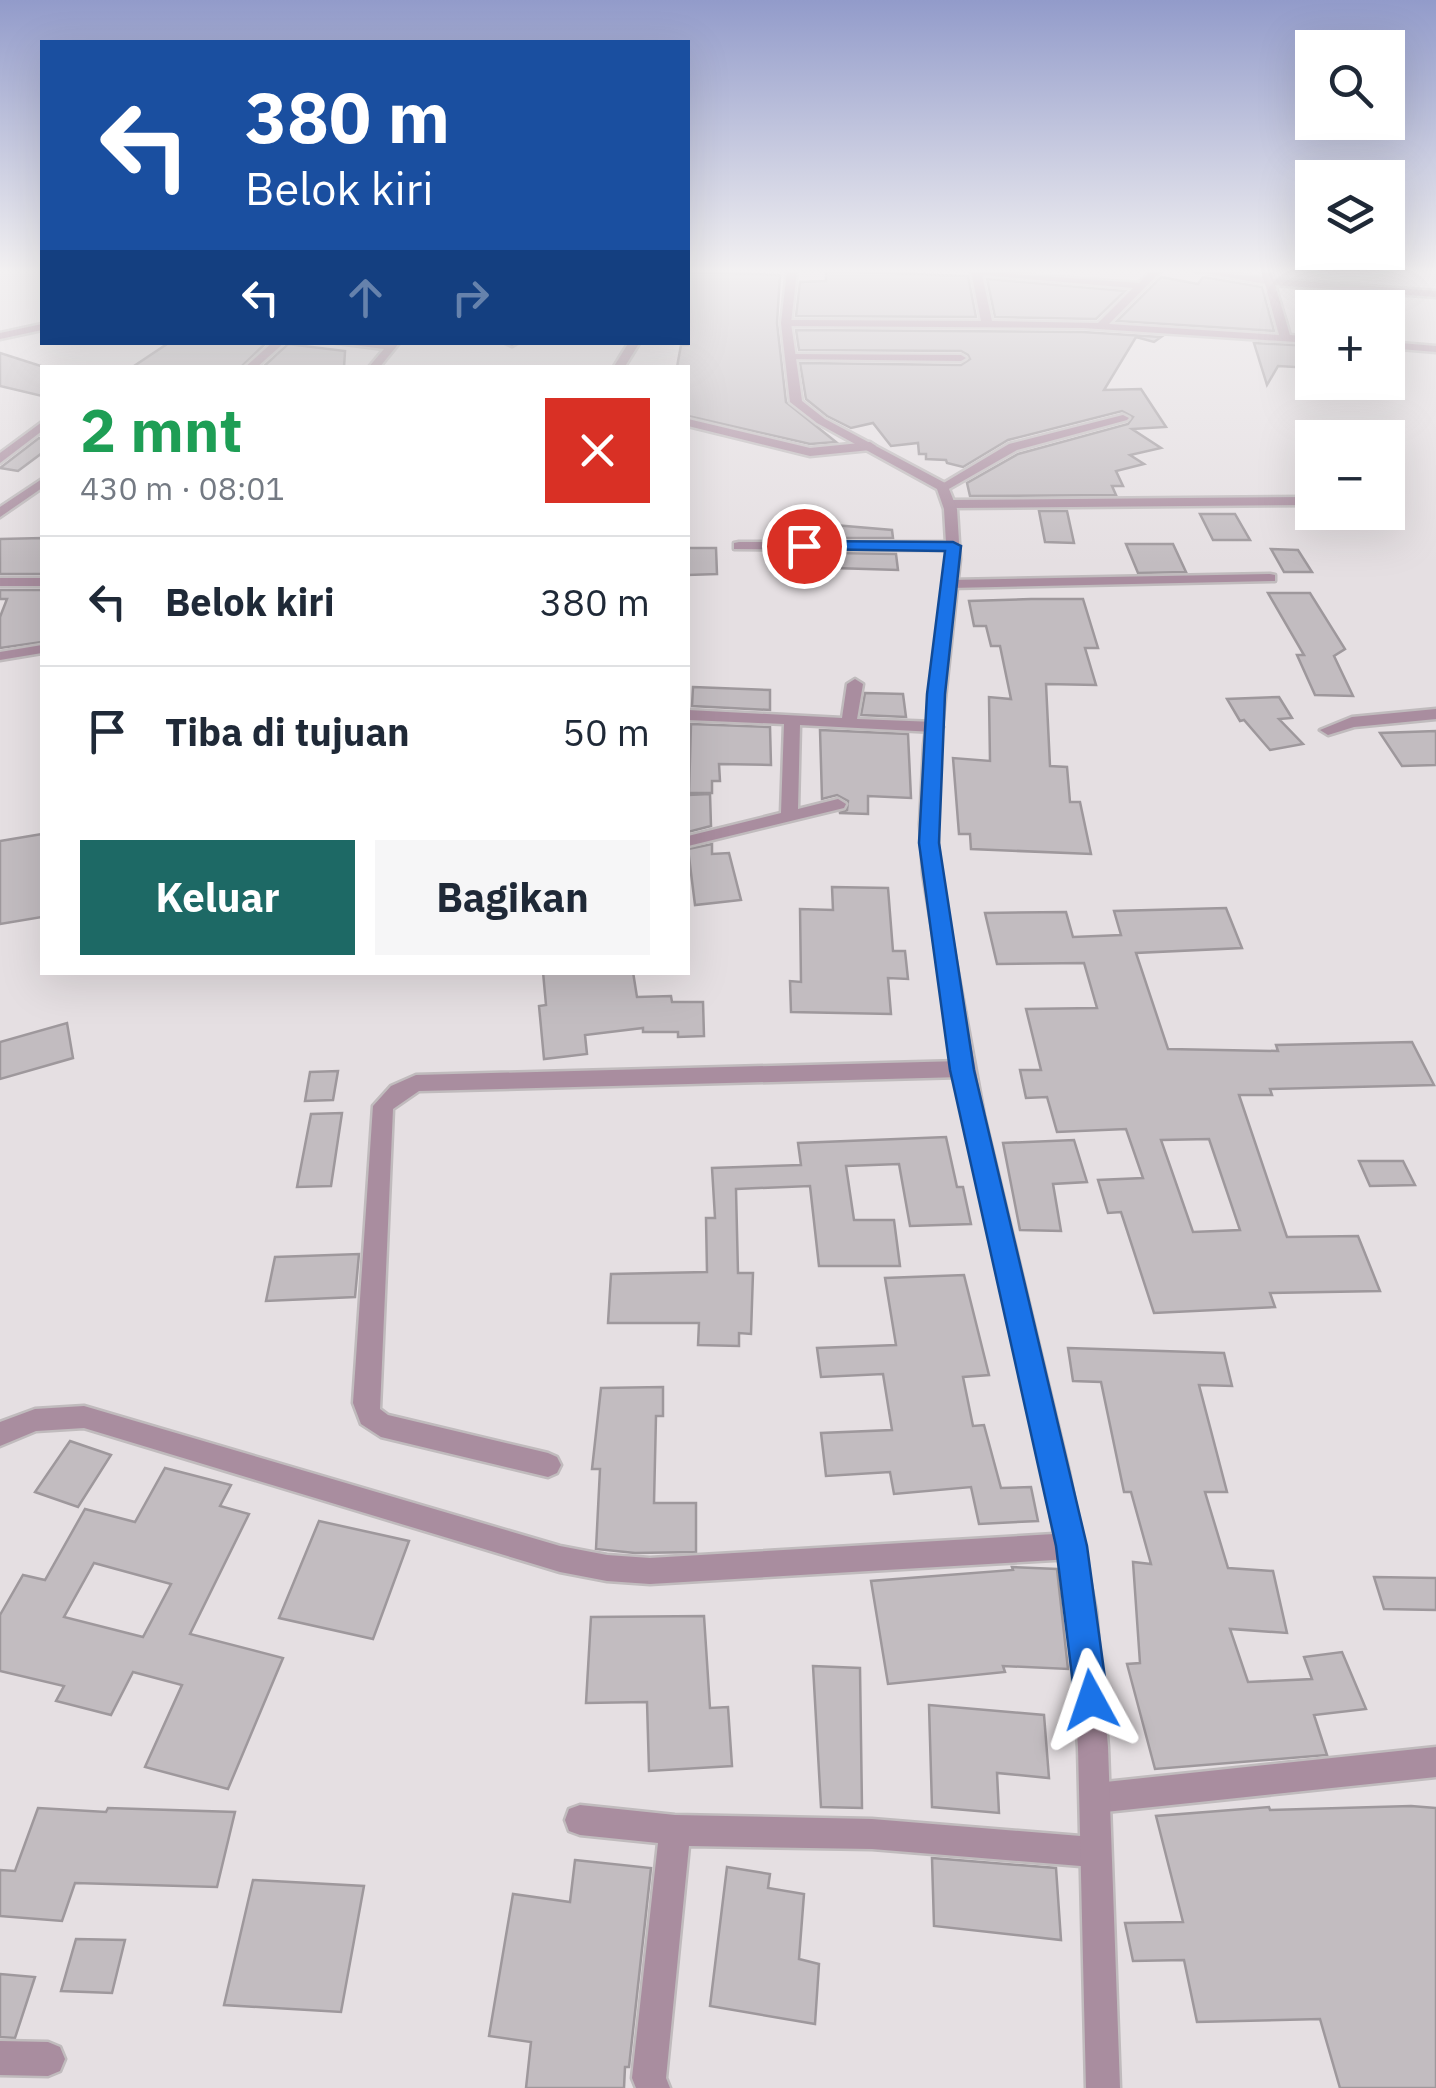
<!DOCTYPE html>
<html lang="id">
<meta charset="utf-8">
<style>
body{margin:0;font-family:"IBM Plex Sans",sans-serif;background:#f6f6f7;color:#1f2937;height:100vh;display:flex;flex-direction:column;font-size:38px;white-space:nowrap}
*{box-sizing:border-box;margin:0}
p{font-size:32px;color:#747a83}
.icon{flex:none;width:55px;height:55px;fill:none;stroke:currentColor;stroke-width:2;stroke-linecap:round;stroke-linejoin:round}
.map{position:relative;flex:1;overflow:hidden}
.panel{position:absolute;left:40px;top:365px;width:650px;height:610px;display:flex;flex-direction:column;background:#fff;border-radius:0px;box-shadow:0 10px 40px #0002}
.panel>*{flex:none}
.top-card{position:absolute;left:40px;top:40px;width:650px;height:305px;border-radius:0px;box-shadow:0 10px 40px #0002;background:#1a4fa0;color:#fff;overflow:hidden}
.fabs{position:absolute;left:1295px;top:30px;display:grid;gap:20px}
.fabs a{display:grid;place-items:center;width:110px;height:110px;border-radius:0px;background:#fff;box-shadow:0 10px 40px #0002;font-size:50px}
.pin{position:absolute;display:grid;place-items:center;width:85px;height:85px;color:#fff;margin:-42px;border:5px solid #fff;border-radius:50%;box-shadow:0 2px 10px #0007}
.me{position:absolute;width:110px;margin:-55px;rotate:355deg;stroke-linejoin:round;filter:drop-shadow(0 0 8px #0008)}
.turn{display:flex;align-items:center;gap:35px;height:210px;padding:0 40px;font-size:45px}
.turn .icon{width:130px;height:130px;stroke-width:2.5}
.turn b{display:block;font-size:70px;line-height:85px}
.lanes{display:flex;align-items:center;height:95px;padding:0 40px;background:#0003;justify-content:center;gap:50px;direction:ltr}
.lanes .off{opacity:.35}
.round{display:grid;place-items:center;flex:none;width:105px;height:105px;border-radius:0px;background:#f6f6f7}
.head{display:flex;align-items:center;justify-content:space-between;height:170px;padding:0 40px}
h1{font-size:60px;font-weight:800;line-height:75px;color:#1e9e55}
.cta{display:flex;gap:20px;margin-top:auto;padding:20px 40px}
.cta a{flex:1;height:115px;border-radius:0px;background:#1d6965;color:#fff;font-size:40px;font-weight:800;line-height:115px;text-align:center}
.cta a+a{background:#f6f6f7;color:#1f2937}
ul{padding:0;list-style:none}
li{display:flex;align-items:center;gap:30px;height:130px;padding:0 40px;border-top:2px solid #e0e1e3}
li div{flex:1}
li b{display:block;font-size:38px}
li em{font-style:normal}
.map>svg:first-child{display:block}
.building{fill:#c2bcc0;stroke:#9e989c;stroke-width:2.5;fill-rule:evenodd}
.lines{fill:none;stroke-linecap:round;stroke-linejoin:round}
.minor-casing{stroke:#c0bbbd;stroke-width:5}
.tertiary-casing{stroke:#c0bbbd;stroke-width:5}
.minor{fill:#a98d9f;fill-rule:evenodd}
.tertiary{fill:#a98d9f;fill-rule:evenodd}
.route{fill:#1a73e8;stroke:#114b97;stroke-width:2.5}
</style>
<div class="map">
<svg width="1436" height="2088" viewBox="0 0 1436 2088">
<rect width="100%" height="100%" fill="#e5dfe2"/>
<g class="building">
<polygon points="826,271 968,276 976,317 796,316 800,282 826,281"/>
<polygon points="688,272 780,275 777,323 786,402 836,442 810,444 688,416 688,367 677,367 681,345 688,345"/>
<polygon points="1161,277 1198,284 1203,277 1262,287 1274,331 1117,321"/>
<polygon points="987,279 1125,291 1096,319 995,317"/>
<polygon points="796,330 1083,332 1161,337 1154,342 1136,337 1104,390 1141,389 1166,427 1132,429 1161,448 1130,455 1144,464 1116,471 1123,486 1112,486 1116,495 970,496 967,483 1018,454 1128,424 1133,417 1122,411 1008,440 963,467 947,463 946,460 926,459 926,454 919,454 918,443 891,446 873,423 851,428 827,416 806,399 800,363 961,365 970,359 968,355 961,351 799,350"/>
<polygon points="170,342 267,342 240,368 131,368"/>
<polygon points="1254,343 1312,346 1312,368 1278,366 1267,385"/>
<polygon points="288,344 345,351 344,368 262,368"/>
<polygon points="0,353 47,368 42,368 42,396 0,386"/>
<polygon points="39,438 42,439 42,453 18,471 0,468"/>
<polygon points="1039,511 1067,511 1074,543 1045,542"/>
<polygon points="1200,514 1235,514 1250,540 1213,540"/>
<polygon points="834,525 892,530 893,538 834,538"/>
<polygon points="42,538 42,574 0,574 0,539"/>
<polygon points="1126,544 1173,544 1186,572 1138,573"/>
<polygon points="688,548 716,548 717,574 688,575"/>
<polygon points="1271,549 1298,550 1312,572 1284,572"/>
<polygon points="834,553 896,554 898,570 834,568"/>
<polygon points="0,590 42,590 42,642 0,648 0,617 7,599 0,599"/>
<polygon points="1268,593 1310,593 1345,649 1334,656 1353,696 1315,695 1297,655 1304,655"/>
<polygon points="1031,599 1083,599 1098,648 1085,648 1096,685 1046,684 1050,766 1067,767 1070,802 1080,802 1091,854 971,849 970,834 959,834 953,758 990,761 989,697 1011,699 1000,646 991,646 986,626 974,626 969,601"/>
<polygon points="693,687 770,690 770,710 692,706"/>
<polygon points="865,693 903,694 906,717 861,715"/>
<polygon points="1279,697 1292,718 1279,719 1303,744 1270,750 1244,720 1240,721 1227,699"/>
<polygon points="691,724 770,727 771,765 719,764 720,781 712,781 712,793 689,793"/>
<polygon points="820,730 908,734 911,798 868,796 868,814 839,813 847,810 848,801 837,795 822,799"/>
<polygon points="1436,731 1436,765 1402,766 1380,733"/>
<polygon points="710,794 711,826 688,832 688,795"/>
<polygon points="42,834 42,917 0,924 0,841"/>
<polygon points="712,844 712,854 729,853 741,900 695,905 688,849"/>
<polygon points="832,887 888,888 893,951 905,951 908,979 888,978 891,1014 791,1012 790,981 801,982 800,909 833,910"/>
<path d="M1226,908L1242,948L1136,953L1168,1049L1278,1051L1276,1045L1412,1042L1434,1085L1270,1089L1272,1095H1239L1287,1237L1358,1236L1380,1291L1270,1293L1275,1307L1154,1313L1121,1212L1108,1213L1098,1180L1143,1178L1126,1129L1057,1132L1047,1097L1026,1098L1020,1070H1041L1026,1009L1097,1008L1084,963L997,964L985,913L1066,912L1073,937L1121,935L1114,911ZM1209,1139L1240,1230L1193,1232L1161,1140Z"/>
<polygon points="543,972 633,972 637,997 671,996 672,1002 703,1002 704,1036 678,1037 678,1032 643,1032 643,1028 585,1035 587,1054 544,1059 539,1006 546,1005"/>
<polygon points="67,1023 73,1058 0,1079 0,1042"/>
<polygon points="338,1071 333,1100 305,1101 310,1072"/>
<polygon points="342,1113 331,1186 297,1187 311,1114"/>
<polygon points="946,1137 957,1187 963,1187 971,1224 910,1226 899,1164 846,1166 854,1220 894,1220 900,1266 819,1266 810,1186 736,1189 738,1273 753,1273 751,1334 739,1333 739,1346 698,1345 699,1323 608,1323 611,1274 707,1272 706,1218 715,1218 712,1168 801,1165 798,1143"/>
<polygon points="1074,1140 1087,1182 1053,1184 1061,1231 1020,1230 1003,1143"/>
<polygon points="1359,1161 1403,1161 1415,1185 1370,1186"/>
<polygon points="359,1254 355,1297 266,1301 275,1257"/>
<polygon points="964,1275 989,1375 963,1377 973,1426 984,1425 1001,1488 1031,1487 1038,1521 979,1524 971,1487 894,1494 890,1472 826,1476 821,1433 892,1430 883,1374 821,1377 817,1348 896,1345 885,1278"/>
<polygon points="1068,1348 1224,1353 1232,1386 1199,1385 1227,1492 1205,1492 1228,1568 1273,1571 1287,1633 1230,1629 1248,1682 1312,1679 1304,1657 1342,1652 1366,1709 1314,1715 1327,1755 1155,1769 1127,1664 1140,1663 1133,1562 1151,1564 1131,1492 1124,1492 1101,1382 1073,1381"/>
<polygon points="663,1387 663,1416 656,1416 654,1503 696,1503 696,1552 635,1553 596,1549 600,1469 592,1469 601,1388"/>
<polygon points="70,1441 111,1455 78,1507 35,1492"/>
<path d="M165,1468L231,1485L220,1506L249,1514L190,1634L283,1658L228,1789L145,1767L182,1685L133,1672L111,1715L56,1701L64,1686L0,1671V1615L23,1575L45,1580L85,1509L135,1522ZM94,1563L171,1584L143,1637L64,1617Z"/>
<polygon points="319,1521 409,1541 373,1639 279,1618"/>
<polygon points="1012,1567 1057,1569 1068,1669 1003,1666 1005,1672 888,1684 871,1581 1013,1570"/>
<polygon points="1374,1577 1436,1578 1436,1610 1384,1609"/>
<polygon points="704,1616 710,1708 728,1707 732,1766 649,1771 647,1702 586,1703 591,1617"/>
<polygon points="813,1666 860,1668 862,1808 821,1807"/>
<polygon points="929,1705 1044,1715 1049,1778 997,1773 999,1813 932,1807"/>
<polygon points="1411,1806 1436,1808 1436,2088 1340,2088 1320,2019 1197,2022 1184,1960 1133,1961 1125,1923 1183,1922 1156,1816 1269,1807 1270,1810"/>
<polygon points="38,1808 106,1812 108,1808 235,1812 217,1887 75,1883 62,1921 0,1916 0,1870 15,1871"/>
<polygon points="932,1858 1056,1868 1061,1940 934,1926"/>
<polygon points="575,1860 651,1868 629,2067 625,2067 624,2088 526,2088 531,2042 489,2036 513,1894 570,1902"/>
<polygon points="727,1867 770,1874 768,1888 804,1894 799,1959 819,1964 815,2024 710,2006"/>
<polygon points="253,1880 364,1886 341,2012 224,2005"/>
<polygon points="76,1939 125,1940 112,1993 61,1991"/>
<polygon points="0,1974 35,1977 15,2038 0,2037"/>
</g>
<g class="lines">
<defs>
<g id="minor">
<path d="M971,271L1139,283L1150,271H1161L1109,324L1279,335L1265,284L1195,271L1263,277L1261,271H1271L1273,279L1436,291V297L1275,285L1290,335L1312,337V343L1083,328L786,326L781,323L786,320L981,321ZM982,275L1133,288L1098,323L992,321Z"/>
<polygon points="42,324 42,330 0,339 0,333"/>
<polygon points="273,342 285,342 256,368 244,368"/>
<polygon points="330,342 400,342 379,368 368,368 384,349"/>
<polygon points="503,342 517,342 517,343 512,346"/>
<polygon points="629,342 640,342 624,368 613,368"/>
<polygon points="1388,342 1436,346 1436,352 1388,348"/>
<polygon points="789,354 961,355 966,358 961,361 785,359 785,355"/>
<polygon points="1123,415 1129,418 1127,420 1017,450 947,490 937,487 1009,444"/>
<polygon points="688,419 810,448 870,442 876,446 870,450 810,456 688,426"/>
<polygon points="42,422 42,431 0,463 0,453"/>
<polygon points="42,479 42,488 0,517 0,507"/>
<polygon points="1312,497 1312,505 951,508 945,504 951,500"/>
<polygon points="739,542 953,542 960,546 953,550 734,549 734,543"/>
<polygon points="1270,574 1275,575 1275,581 950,588 943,584 950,580"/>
<rect x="0" y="578" width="42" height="8"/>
<polygon points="42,645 42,653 0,660 0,652"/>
<polygon points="855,679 863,684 857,719 935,722 943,727 935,732 800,725 798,809 838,799 846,804 844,808 688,846 688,836 781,813 784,724 688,720 688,710 842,718 847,684"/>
<polygon points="1436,709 1436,719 1354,727 1328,735 1320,730 1352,717"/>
<polygon points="962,1061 969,1064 972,1069 969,1074 962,1077 419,1091 393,1109 380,1409 388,1415 548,1453 557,1457 561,1465 557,1473 548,1477 381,1437 361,1424 353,1403 373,1106 391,1086 416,1075"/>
<polygon points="84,1406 560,1546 607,1555 650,1558 1071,1533 1080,1537 1084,1546 1080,1555 1071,1559 650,1584 607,1581 560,1572 84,1428 36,1431 0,1446 0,1422 35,1409"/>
<polygon points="1436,1747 1436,1777 1096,1813 1085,1809 1081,1798 1085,1787 1096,1783"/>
<polygon points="580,1805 675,1815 872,1819 1093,1837 1104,1841 1108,1852 1104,1863 1093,1867 872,1849 689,1846 666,2078 670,2088 636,2088 632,2078 658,1843 580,1835 569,1831 565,1820 569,1809"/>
<polygon points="0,2041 48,2042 60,2047 65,2059 60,2071 48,2076 0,2075"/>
</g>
<polygon id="tertiary" points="787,271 797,271 791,323 802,401 825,419 947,484 957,509 960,559 940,745 937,824 940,874 984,1115 1069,1472 1096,1611 1108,1747 1120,2088 1086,2088 1078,1747 1068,1611 1043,1472 963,1115 923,874 920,824 924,745 947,559 944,509 937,489 817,423 790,402 781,323"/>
</defs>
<use href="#minor" class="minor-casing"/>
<use href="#tertiary" class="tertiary-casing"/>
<use href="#minor" class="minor"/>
<use href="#tertiary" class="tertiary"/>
</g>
<linearGradient id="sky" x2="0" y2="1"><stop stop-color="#929bca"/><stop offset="0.48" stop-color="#f3f1f2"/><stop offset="1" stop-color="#f3f1f2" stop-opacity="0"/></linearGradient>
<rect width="1436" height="564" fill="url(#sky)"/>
<polygon class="route" points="804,541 953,542 961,546 945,694 939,843 974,1070 1087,1546 1108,1700 1103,1711 1091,1716 1080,1711 1075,1700 1056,1546 950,1070 919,843 927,694 945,551 799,549 799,542"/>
</svg>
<div class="fabs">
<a><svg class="icon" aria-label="search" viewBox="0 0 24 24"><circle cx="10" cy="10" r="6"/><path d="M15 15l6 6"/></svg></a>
<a><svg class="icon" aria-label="layers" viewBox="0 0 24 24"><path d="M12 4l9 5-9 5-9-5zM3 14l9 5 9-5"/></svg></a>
<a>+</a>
<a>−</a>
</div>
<div class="pin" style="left:804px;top:546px;background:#d93025"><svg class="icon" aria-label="arrive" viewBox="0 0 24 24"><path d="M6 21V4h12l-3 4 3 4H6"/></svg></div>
<svg class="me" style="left:1091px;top:1700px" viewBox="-20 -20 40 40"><path d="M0-17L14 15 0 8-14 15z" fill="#1a73e8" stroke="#fff" stroke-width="4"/></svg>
<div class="top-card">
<div class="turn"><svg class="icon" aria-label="left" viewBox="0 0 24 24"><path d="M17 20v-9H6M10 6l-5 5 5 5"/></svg><div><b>380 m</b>Belok kiri</div></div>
<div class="lanes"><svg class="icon" aria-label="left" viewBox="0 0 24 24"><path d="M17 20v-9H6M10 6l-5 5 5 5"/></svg><svg class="icon off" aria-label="ahead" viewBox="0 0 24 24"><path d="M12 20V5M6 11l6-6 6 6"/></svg><svg class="icon off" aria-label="right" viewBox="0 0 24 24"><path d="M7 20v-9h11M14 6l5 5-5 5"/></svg></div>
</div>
<section class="panel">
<div class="head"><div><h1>2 mnt</h1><p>430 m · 08:01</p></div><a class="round" style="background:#d93025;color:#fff"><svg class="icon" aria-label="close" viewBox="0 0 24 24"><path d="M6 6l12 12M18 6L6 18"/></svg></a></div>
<ul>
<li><svg class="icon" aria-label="left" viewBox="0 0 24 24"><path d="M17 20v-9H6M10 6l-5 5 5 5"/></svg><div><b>Belok kiri</b></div><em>380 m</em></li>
<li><svg class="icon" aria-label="arrive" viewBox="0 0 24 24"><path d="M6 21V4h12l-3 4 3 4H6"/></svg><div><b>Tiba di tujuan</b></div><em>50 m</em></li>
</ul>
<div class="cta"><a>Keluar</a><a>Bagikan</a></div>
</section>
</div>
